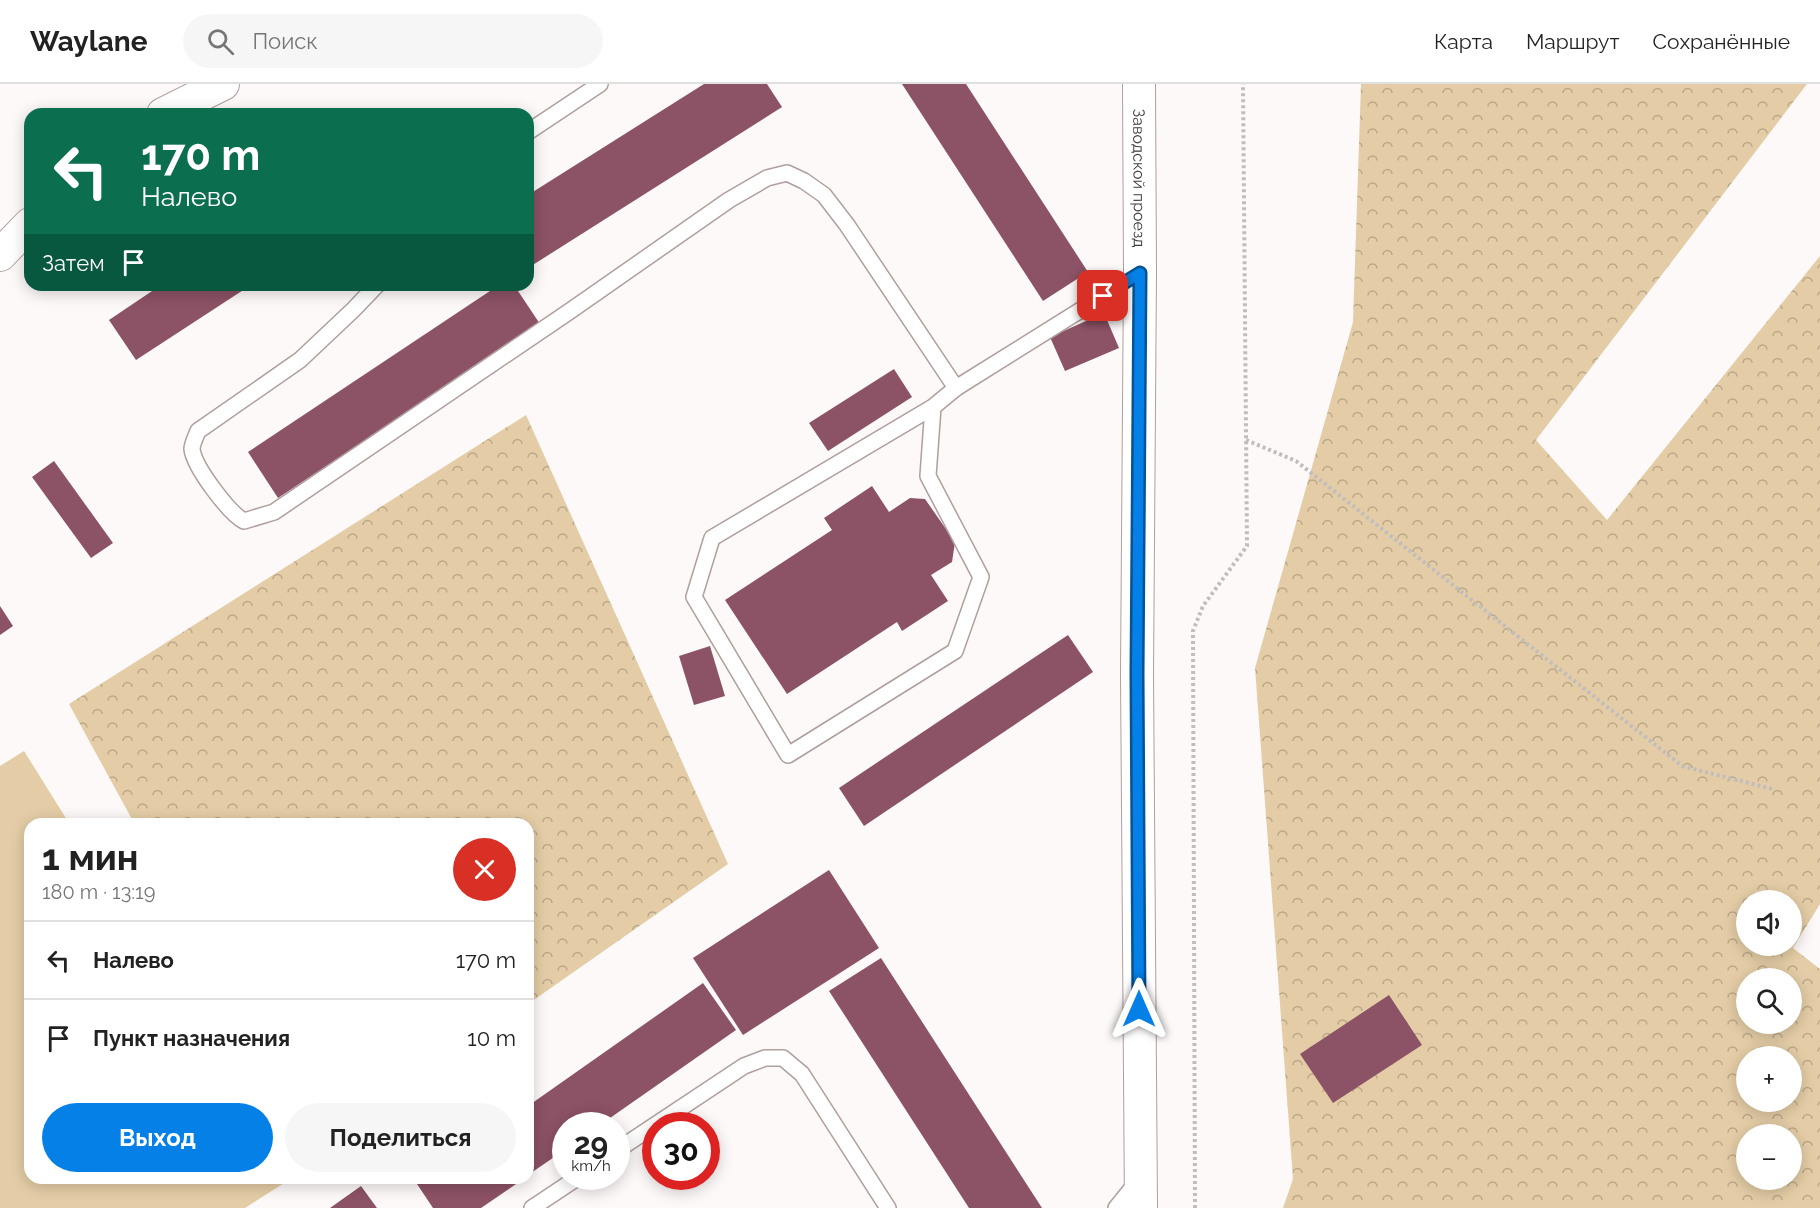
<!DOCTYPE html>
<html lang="ru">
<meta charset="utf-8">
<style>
body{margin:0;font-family:Raleway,sans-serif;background:#f6f6f6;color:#222;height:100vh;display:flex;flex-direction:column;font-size:22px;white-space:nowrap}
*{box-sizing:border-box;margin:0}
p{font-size:20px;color:#767676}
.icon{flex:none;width:33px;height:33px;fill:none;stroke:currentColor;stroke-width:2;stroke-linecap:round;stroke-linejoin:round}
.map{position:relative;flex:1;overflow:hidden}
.sheet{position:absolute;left:24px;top:734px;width:510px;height:366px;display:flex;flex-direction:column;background:#fff;border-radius:18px;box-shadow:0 3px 15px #0003}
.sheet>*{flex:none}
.guide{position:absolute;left:24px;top:24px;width:510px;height:183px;border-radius:18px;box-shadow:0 3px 15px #0003;background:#0b6e4f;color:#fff;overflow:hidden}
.tools{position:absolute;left:1736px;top:806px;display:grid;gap:12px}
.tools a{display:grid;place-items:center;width:66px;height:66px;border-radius:50%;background:#fff;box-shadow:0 3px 15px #0003;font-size:30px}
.speed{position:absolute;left:552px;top:1028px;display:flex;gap:12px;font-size:30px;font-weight:700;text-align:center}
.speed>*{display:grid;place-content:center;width:78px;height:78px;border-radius:50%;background:#fff;box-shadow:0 3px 15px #0003;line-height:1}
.speed small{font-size:15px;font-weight:400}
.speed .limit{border:9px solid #d22;background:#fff;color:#111}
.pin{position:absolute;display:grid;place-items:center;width:51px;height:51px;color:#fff;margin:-26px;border-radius:12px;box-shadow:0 3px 9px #0006}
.me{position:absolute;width:66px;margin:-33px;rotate:0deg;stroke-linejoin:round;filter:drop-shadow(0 0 4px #0008)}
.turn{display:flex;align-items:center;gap:21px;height:126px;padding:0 18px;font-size:27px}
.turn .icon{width:78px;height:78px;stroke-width:2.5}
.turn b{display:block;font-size:42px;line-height:51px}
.then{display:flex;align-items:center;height:57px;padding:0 18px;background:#0003;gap:12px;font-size:22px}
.round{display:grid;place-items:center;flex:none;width:63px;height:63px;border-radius:32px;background:#f6f6f6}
.overview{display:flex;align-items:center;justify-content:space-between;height:102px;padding:0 18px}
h1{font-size:36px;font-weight:700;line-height:45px}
.cta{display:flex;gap:12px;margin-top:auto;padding:12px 18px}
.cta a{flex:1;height:69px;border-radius:36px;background:#0480e7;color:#fff;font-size:24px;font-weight:700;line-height:69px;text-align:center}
.cta a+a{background:#f6f6f6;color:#222}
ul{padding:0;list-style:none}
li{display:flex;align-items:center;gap:18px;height:78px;padding:0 18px;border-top:2px solid #e0e0e0}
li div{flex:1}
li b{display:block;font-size:22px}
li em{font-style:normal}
header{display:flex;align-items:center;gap:36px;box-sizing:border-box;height:84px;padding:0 30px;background:#fff;border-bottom:2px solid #e0e0e0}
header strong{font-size:28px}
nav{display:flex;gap:33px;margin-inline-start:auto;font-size:21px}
.search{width:420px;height:54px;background:#f6f6f6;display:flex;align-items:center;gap:15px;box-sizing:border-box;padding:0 21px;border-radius:33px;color:#767676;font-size:22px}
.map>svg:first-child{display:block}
.forest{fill:url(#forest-crowns);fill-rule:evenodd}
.green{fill:#e4cda6}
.building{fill:#8c5265}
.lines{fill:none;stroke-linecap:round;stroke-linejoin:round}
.lane-casing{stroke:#af9f9d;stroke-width:18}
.street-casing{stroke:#af9f9d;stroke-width:34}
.path{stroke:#c1bdbc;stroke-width:4;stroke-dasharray:3 3;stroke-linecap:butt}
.lane{stroke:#fff;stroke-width:15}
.street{stroke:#fff;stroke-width:32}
.route-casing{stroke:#035396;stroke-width:15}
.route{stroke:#0480e7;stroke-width:10}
.labels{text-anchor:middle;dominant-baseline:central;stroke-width:6;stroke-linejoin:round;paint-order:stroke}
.street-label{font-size:16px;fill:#3f3938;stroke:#fff}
</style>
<header>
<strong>Waylane</strong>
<div class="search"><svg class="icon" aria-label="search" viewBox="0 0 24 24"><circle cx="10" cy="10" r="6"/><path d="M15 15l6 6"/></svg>Поиск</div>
<nav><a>Карта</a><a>Маршрут</a><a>Сохранённые</a></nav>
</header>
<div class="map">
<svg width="1820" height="1124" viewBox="0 0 1820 1124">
<defs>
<pattern id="forest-crowns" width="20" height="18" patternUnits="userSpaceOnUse" patternTransform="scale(1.5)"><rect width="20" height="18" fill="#e4cda6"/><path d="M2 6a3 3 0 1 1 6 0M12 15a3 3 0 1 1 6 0" fill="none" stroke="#baa788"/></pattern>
</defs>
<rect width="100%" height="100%" fill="#fdf9f9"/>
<g class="forest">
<path d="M1361,0H1807L1536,356L1607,436L1820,172V820L1793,864L1820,885V1124H1283L1293,1095L1255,584L1353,238ZM1746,816H1791V861H1746ZM1746,894H1791V939H1746ZM1746,972H1791V1017H1746ZM1746,1050H1791V1095H1746Z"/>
<polygon points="526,331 728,780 528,920 528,740 134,739 69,620"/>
</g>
<polygon class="green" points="24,667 69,739 30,740 30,1094 292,1094 245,1124 0,1124 0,682"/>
<g class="building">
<polygon points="704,0 767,0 782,23 528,184 528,111"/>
<polygon points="902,0 966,0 1088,188 1043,217"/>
<polygon points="161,201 251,201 136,276 109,236"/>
<polygon points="499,201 514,201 540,240 278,414 248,368"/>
<polygon points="1104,229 1119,264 1065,287 1050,253"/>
<polygon points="894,285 912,313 828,367 809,339"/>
<polygon points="54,377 113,459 91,474 32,393"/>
<polygon points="872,402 889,428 910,414 925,415 955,458 952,478 931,491 948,517 902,547 897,538 787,610 725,516 832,446 824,434"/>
<polygon points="0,522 13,542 0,551"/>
<polygon points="1068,551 1093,588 864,742 839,704"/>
<polygon points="710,562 725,612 694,621 679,572"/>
<polygon points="829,786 879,864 743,951 693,874"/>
<polygon points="881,874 1042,1124 969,1124 829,907"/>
<polygon points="703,899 736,946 600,1041 566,1041 566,1065 528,1091 528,1022"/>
<polygon points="1389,911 1422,961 1333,1019 1300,970"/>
<polygon points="427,1094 525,1094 481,1124 433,1124 417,1100"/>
<polygon points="361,1102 377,1124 330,1124"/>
</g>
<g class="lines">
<defs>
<g id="lane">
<polyline points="528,48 600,0"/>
<path d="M377,201L353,226L300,276L198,347C196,352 192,360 192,365C194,383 229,429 244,437L274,428L570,227L729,116L767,94L787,89L804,97L824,111L847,141L956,304"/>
<polyline points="933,323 712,454 694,513 788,671 955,567 981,493 928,392 933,323 956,304 1140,189"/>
<polyline points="616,1067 744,982 765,974 783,974 802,990 888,1124"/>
<polyline points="532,1124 580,1092"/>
<polyline points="1116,1124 1137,1098"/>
</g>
<g id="street">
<path id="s1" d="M1139,0L1140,189L1137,590L1141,1124"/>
<polyline points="163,30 223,0"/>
<polyline points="0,171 30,140"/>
</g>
</defs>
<use href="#lane" class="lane-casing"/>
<use href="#street" class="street-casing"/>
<g class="path">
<polyline points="1246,356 1296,377 1682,682 1772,705"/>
<polyline points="1195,1124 1193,547 1203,522 1247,462 1243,0"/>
</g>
<use href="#lane" class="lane"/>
<use href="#street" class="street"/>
</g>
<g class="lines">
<defs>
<polyline id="route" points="1103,212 1140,189 1137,590 1139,925"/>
</defs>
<use href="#route" class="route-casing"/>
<use href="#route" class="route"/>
</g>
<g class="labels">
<g class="street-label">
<text stroke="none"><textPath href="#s1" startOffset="94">Заводской проезд</textPath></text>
</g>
</g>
</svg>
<div class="tools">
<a><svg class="icon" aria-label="sound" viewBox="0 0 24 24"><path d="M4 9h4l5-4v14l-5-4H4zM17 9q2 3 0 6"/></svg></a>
<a><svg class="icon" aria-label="search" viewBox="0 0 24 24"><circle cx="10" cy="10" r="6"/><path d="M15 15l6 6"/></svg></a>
<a>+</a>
<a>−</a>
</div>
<div class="speed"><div>29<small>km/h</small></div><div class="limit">30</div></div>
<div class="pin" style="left:1103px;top:212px;background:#d93025"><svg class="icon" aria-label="arrive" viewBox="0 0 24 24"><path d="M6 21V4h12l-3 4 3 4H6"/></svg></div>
<svg class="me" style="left:1139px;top:925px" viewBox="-20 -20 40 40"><path d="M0-17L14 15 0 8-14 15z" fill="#0480e7" stroke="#fff" stroke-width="4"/></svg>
<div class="guide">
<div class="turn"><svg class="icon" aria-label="left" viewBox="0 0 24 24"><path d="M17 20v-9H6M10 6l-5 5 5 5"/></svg><div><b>170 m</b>Налево</div></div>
<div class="then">Затем<svg class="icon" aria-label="arrive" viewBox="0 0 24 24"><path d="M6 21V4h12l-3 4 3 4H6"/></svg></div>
</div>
<section class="sheet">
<div class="overview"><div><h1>1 мин</h1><p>180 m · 13:19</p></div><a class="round" style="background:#d93025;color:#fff"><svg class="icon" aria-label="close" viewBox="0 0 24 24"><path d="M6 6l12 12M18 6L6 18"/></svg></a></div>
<ul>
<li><svg class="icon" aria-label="left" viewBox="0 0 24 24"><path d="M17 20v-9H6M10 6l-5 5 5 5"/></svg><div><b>Налево</b></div><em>170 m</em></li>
<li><svg class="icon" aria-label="arrive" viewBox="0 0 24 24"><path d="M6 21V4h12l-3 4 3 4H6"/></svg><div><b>Пункт назначения</b></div><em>10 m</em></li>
</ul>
<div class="cta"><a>Выход</a><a>Поделиться</a></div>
</section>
</div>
